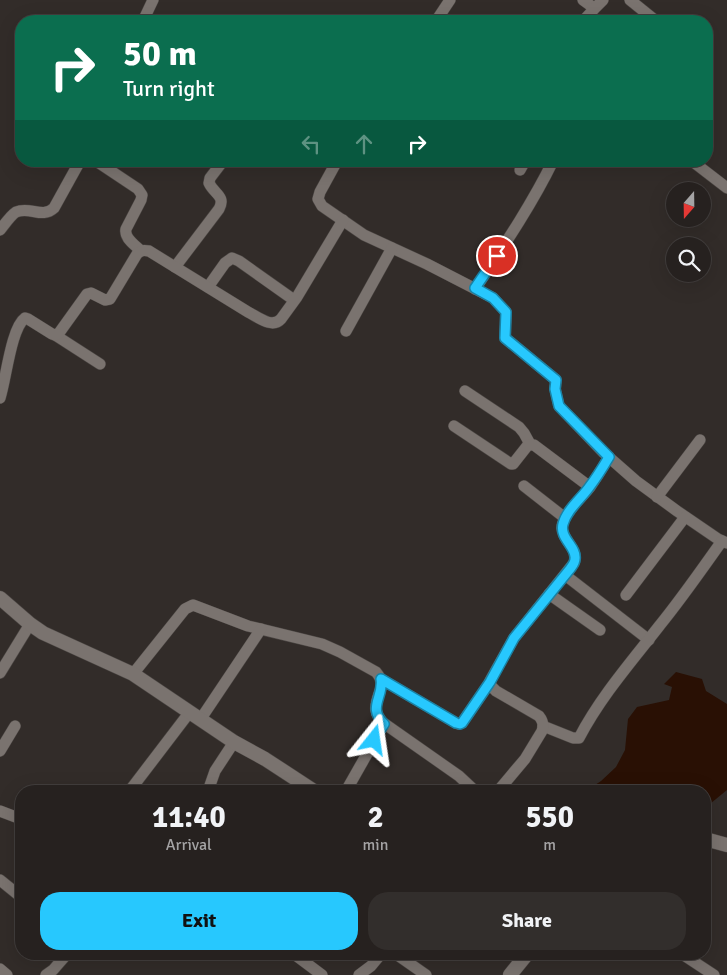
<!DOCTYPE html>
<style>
body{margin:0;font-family:Signika,sans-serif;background:#322e2c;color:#f1f3f6;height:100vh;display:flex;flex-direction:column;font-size:19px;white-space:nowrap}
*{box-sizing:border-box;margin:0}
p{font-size:16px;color:#a4a3a4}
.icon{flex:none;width:28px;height:28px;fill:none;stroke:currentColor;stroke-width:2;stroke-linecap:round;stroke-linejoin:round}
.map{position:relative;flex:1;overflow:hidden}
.sheet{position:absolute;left:15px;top:785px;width:696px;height:175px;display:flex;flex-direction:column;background:#26211f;border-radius:20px;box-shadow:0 5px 20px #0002,0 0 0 1px #423e3d}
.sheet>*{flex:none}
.banner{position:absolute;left:15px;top:15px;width:698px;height:152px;border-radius:20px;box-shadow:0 5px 20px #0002,0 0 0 1px #423e3d;background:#0b6e4f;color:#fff;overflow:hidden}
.needle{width:32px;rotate:200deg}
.tools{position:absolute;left:666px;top:182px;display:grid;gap:10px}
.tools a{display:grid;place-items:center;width:45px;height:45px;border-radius:50%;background:#26211f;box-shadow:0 5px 20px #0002,0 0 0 1px #423e3d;font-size:25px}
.pin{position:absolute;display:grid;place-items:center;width:42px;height:42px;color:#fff;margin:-21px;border:2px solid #fff;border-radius:50%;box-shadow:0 1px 5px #0007}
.me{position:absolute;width:55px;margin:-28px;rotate:15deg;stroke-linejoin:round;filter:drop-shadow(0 0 4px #0008)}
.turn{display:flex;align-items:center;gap:18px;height:105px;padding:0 25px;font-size:22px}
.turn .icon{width:65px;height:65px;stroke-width:2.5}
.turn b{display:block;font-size:35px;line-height:42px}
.lanes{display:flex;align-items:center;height:48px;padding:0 25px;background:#0003;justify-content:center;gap:25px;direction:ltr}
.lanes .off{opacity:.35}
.eta{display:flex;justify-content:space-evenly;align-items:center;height:85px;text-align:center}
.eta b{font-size:30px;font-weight:700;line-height:35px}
.button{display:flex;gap:10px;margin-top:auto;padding:10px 25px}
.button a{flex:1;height:58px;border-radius:20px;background:#27c8fe;color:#111;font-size:20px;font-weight:700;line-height:58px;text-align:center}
.button a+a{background:#322e2c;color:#f1f3f6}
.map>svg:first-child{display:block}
.water{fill:#291004}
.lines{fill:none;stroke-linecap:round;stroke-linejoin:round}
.minor-casing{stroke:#4c4744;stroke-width:12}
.tertiary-casing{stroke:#4c4744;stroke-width:15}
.minor{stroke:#7a736f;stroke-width:11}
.tertiary{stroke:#7a736f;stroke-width:14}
.route-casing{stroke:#1982a5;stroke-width:12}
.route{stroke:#27c8fe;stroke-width:9}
</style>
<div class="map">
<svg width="727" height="975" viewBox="0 0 727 975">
<rect width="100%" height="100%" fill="#322c29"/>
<polygon class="water" points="676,672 702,679 706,691 727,704 727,790 705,808 705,791 586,791 601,781 616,767 625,750 628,719 637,707 669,700 672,687 664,684"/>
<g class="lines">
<defs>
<g id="minor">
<polyline points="583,0 594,8"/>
<polyline points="630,0 656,21"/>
<polyline points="143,21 153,0"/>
<polyline points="436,21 450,0"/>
<polyline points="583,21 596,7 603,0"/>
<path d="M96,161L138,189L142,195L141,200L126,229C124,238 134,244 141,251"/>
<polyline points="337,161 320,192 318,199 322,206 364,235 427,264 493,298 506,312 505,338 556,380 555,389 559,406 603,452 636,481 677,511 718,539 727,543"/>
<polyline points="692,161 727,188"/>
<polyline points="520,170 525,161"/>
<path d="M0,230C5,224 10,216 16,212C30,206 42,219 54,208L80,161"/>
<path d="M175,267L219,209C226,196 214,194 209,183L210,178L223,161"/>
<polyline points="208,287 225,263 232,258 239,261 294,300"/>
<path d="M475,289C503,247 531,206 553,161"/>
<polyline points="346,331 392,248"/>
<polyline points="55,335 100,364"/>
<polyline points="465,391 519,427 524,433 530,444"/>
<path d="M0,398C6,380 11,328 25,318L28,319L52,334L55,335L59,333L87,294L91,293L105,300L110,299L137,254C141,250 144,250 149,251L248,312C258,317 272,329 281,319L297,297L343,220"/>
<polyline points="454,426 511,464 513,464 528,445 534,445 590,487"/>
<polyline points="524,486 565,518"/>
<polyline points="657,497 700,440"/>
<polyline points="565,575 649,640"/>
<polyline points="549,594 600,630"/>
<polyline points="626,595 685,517"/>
<polyline points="0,673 30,624"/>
<path d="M133,674L185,609L193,605L248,626L322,644L340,652L376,672C388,686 376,693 376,707C375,713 379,717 382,722L459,776L475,791"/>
<polyline points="381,679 456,723 459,724 462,723 490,682"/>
<polyline points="200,720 261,629"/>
<path d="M543,726L573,738H579C601,696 632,661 660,625C682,598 702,569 722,541"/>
<polyline points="0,751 15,726"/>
<polyline points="131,789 189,713"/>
<polyline points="208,791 215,771 234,742"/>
<polyline points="346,791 384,724"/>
<path d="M498,791L525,759L542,731C544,725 543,721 539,716L496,691L491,686L490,681L514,638L574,563C579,548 563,542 562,528C562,514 582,498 590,487C597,477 603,467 609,457"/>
<polyline points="0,811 21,819"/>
<polyline points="0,880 21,897"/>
<polyline points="294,954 322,975"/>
<polyline points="396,954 426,975"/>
<polyline points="682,954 714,975"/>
<polyline points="0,969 7,975"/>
<polyline points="46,975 53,970 67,954"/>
<polyline points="359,975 371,966 381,954"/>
</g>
<g id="tertiary">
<polyline points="0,598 30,624 43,633 133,674 234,742 265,759 314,791"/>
<polyline points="705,839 727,845"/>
<polyline points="510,975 527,954"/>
</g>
</defs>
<use href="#minor" class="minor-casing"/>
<use href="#tertiary" class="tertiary-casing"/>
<use href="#minor" class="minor"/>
<use href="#tertiary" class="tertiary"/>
</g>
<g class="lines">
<defs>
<path id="route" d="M374,740L384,724C367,707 384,697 381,679L456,723L460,724L462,723L490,682L514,638L570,569C572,566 575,563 575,559C577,547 559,538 563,524C567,509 582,498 590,486C597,477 603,467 609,457L559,406L555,389L556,380L505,338L506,312L493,298L475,288L497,256"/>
</defs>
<use href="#route" class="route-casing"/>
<use href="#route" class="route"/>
</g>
</svg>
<div class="tools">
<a><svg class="needle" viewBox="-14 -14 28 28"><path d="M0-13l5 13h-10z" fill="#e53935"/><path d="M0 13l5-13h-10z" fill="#a4a3a4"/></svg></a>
<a><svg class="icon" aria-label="search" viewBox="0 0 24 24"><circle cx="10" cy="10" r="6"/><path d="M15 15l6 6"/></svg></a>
</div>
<div class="pin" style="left:497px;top:256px;background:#d93025"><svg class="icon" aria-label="arrive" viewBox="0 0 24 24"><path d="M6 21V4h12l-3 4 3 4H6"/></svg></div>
<svg class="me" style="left:374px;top:740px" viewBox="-20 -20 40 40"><path d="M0-17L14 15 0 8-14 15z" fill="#27c8fe" stroke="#fff" stroke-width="4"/></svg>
<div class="banner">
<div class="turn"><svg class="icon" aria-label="right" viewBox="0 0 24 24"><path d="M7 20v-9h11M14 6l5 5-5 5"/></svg><div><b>50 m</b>Turn right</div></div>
<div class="lanes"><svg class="icon off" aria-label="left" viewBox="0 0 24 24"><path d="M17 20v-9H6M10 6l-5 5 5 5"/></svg><svg class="icon off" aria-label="ahead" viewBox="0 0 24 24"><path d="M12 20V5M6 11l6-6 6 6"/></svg><svg class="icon" aria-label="right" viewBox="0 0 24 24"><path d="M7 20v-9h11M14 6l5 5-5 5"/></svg></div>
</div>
<section class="sheet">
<div class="eta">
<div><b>11:40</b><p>Arrival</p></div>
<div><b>2</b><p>min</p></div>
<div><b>550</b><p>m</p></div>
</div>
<div class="button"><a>Exit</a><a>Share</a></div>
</section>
</div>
